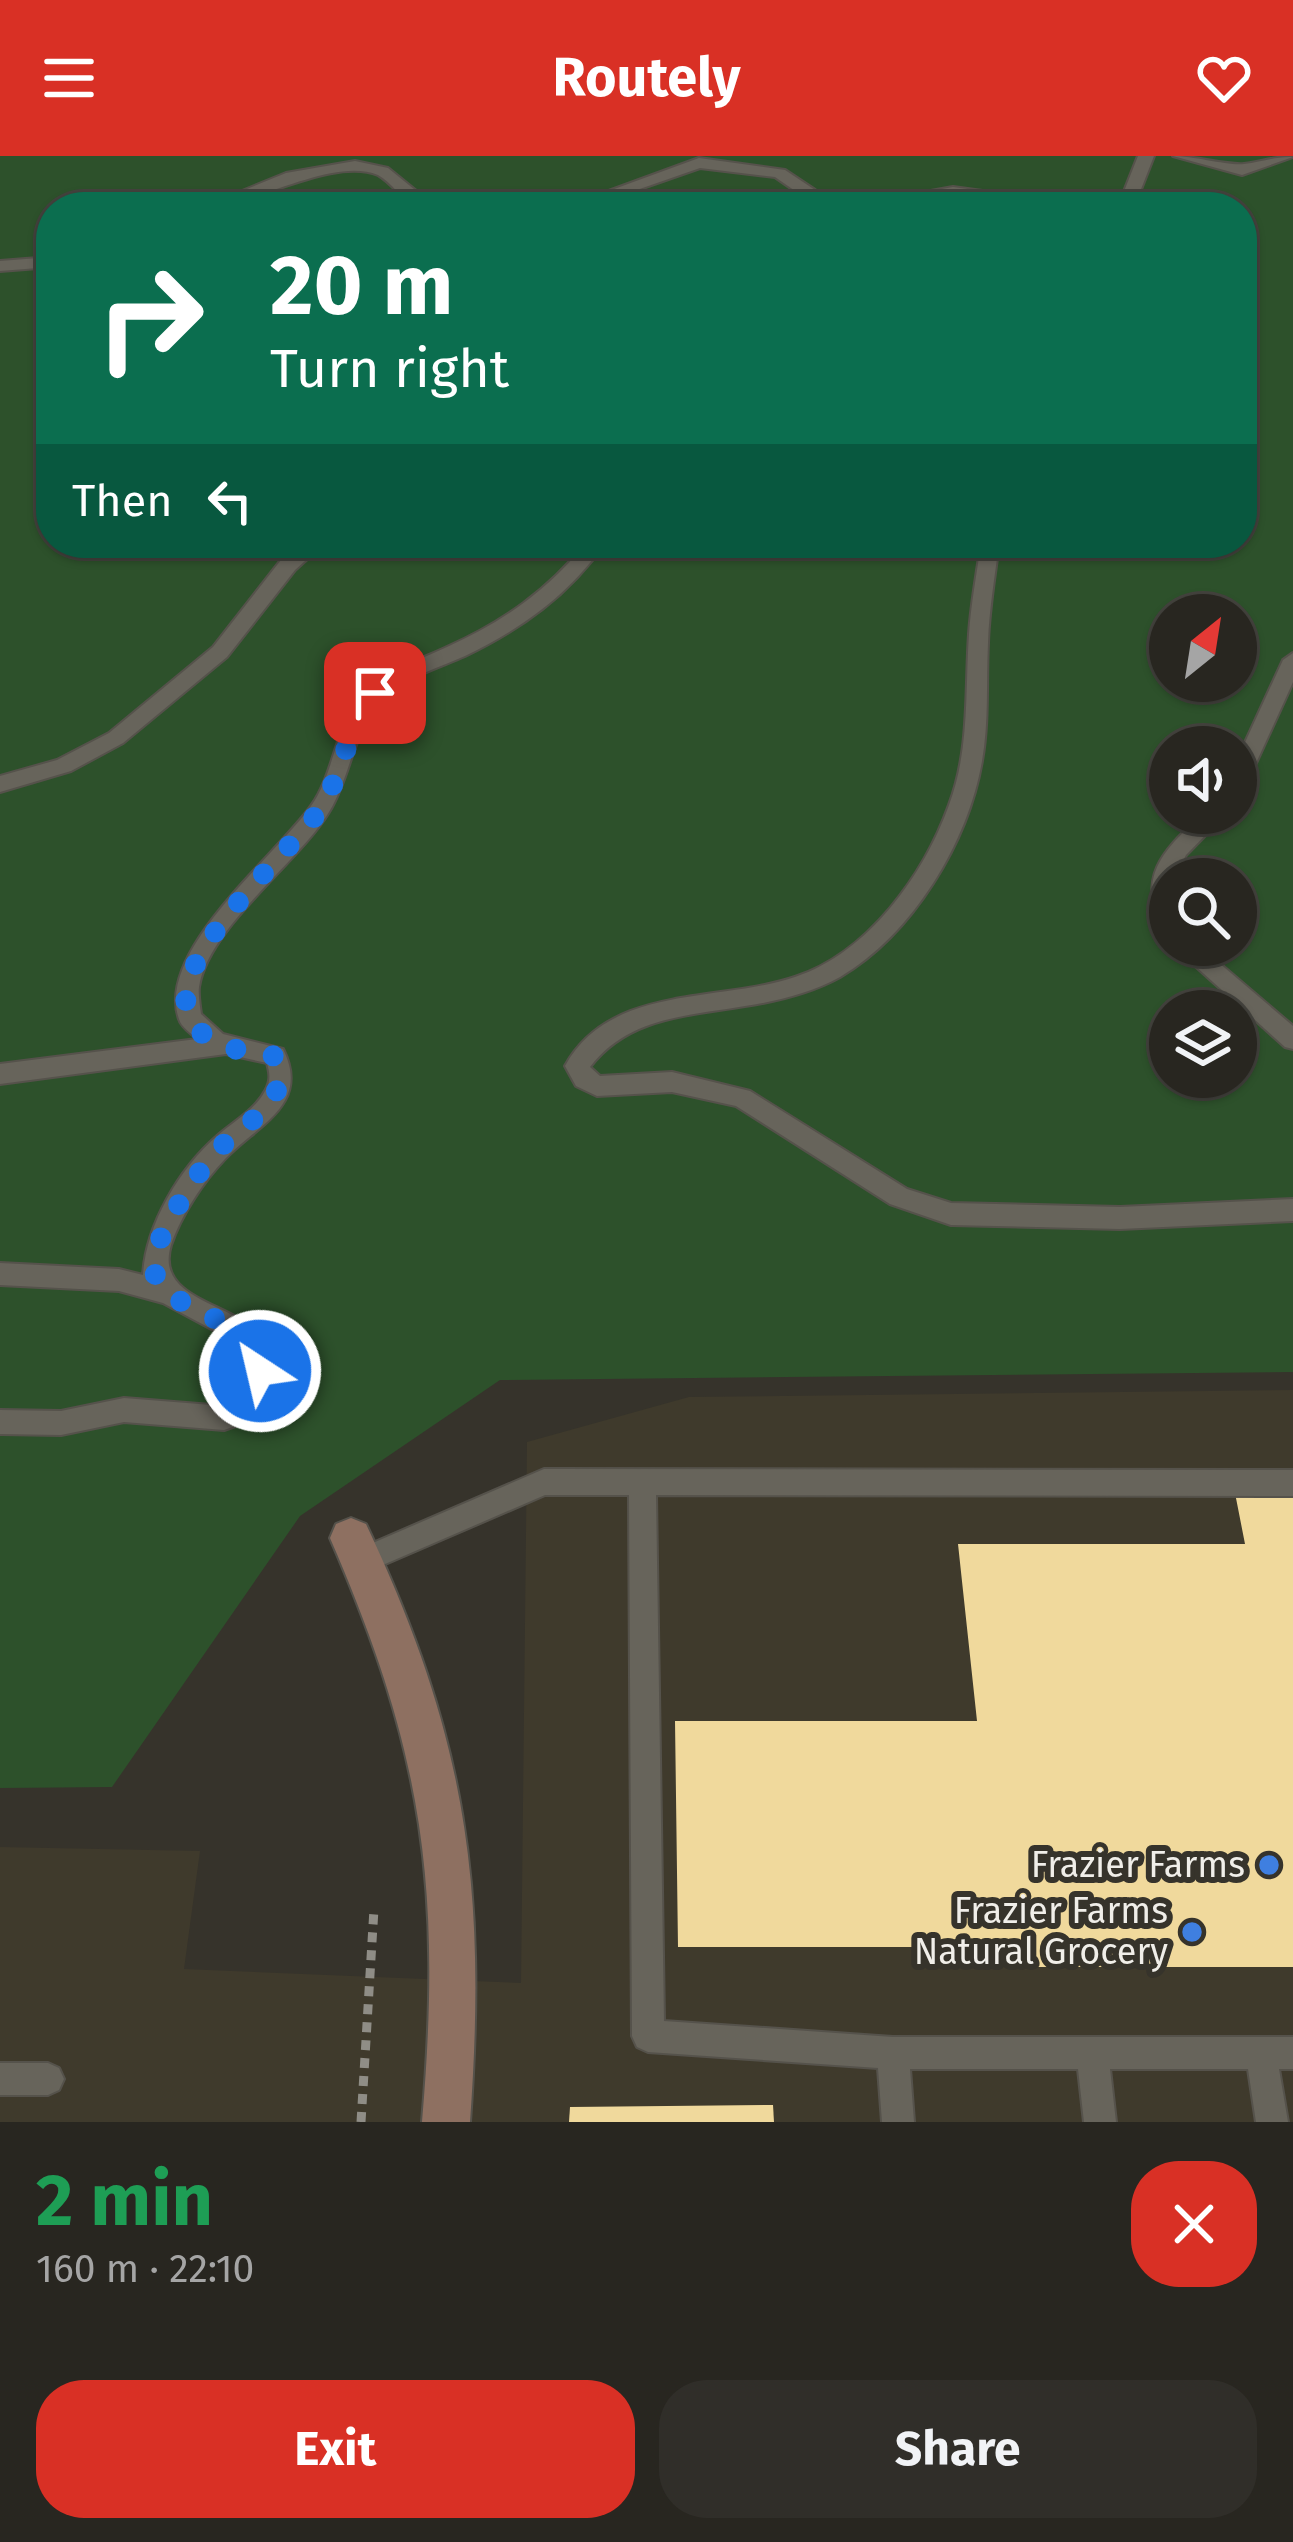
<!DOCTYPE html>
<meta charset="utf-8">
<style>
body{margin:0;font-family:"Fira Sans",sans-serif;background:#302e29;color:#f1f3f6;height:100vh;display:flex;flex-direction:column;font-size:45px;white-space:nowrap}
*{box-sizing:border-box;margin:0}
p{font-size:39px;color:#a5a5a5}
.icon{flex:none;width:66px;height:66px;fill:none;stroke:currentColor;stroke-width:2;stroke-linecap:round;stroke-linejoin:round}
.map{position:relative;height:1966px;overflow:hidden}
.drawer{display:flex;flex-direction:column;background:#282620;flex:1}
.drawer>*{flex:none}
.guide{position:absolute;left:36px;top:36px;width:1221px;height:366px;border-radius:48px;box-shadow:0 3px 9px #0004,0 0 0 3px #44433e;background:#0b6e4f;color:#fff;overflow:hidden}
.needle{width:78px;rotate:30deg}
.tools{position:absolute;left:1149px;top:438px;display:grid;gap:24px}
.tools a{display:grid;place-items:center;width:108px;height:108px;border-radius:50%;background:#282620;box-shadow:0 3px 9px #0004,0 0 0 3px #44433e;font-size:60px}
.pin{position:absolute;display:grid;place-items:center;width:102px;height:102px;color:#fff;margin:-51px;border-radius:24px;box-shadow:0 6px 18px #0006}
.me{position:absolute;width:132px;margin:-66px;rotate:325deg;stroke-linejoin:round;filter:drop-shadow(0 0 9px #0008)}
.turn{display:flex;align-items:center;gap:42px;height:252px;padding:0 36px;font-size:54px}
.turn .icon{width:156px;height:156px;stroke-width:2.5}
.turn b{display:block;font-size:84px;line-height:102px}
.then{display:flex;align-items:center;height:114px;padding:0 36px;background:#0003;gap:24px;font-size:45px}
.round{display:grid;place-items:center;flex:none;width:126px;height:126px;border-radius:48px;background:#302e29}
.summary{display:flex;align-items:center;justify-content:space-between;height:204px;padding:0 36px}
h1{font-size:72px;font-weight:700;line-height:90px;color:#1e9e55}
.primary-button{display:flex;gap:24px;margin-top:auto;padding:24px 36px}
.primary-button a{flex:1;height:138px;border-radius:48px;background:#d93025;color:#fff;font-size:48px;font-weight:700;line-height:138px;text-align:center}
.primary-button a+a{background:#302e29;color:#f1f3f6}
header{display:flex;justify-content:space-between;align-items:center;height:156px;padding:0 36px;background:#d93025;color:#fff;font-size:54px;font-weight:700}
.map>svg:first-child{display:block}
.built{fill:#3f3a2c}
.green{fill:#2d512b;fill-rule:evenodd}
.building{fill:#f0d99c}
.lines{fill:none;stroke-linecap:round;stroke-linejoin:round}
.lane-casing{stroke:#55524b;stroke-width:4}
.secondary-casing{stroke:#55524b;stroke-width:4}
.path{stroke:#8f8d86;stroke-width:9;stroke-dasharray:10 8;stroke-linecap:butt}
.lane{fill:#67645b;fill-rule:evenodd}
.secondary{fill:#8e7061;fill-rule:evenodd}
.route{stroke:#1a73e8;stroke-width:21;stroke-dasharray:0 37.8}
.shop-dot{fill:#3f7fe0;stroke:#36332b;stroke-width:4.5}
.labels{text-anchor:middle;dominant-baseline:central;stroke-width:12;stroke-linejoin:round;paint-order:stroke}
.near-poi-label{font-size:36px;fill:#f0eee9;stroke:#36332b;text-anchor:end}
</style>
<header><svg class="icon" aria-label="menu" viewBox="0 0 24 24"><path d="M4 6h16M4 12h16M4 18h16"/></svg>Routely<svg class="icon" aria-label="heart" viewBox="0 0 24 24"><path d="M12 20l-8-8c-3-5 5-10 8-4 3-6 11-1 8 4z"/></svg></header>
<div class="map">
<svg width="1293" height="1966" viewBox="0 0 1293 1966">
<rect width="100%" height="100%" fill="#36332b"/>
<polygon class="built" points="1293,1234 1293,1966 0,1966 0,1691 200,1695 184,1813 521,1827 527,1286 689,1241"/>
<path class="green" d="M0,0H1293V1216L500,1224L300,1360L112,1631L0,1632ZM51,51H1242V387H51ZM1170,459H1236V525H1170ZM1170,591H1236V657H1170ZM1170,723H1236V789H1170ZM1170,855H1236V921H1170Z"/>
<g class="building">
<polygon points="1235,1337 1293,1337 1293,1811 1004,1811 1001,1791 678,1791 675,1565 977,1565 958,1388 1245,1388"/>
<polygon points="773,1949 774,1966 569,1966 570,1951"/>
</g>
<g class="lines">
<defs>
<g id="lane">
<polygon points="1138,0 1154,0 1136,46 1131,51 1111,51 1121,43"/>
<path d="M1173,0C1194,0 1229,10 1244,8C1262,6 1276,0 1293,1L1242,19Z"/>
<polygon points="699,2 785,14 815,34 815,51 799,51 801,39 775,21 700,12 588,51 565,51"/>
<path d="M355,5L388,12L436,51H414C401,42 392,27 378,19C332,0 253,51 203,51L286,17Z"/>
<path d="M953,31L1065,46L1073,51C1034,51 996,43 957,41C928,40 893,51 861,51L869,46Z"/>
<polygon points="51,101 51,111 0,115 0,105"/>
<polygon points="304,387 325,387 295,414 227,501 123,587 71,615 0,636 0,620 57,604 109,577 213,491 281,404"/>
<path d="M586,387H605C569,439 521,473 465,500C440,511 413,519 391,536C353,565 353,617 329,656C298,707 208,772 199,831C198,839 200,850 201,858L223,878L283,893C311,949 257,969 225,1003C203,1026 181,1059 171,1089C149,1161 289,1142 269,1222C265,1236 256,1251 250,1265L224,1274L124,1266L61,1279L0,1278V1254L61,1255L124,1242L224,1250L232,1247L244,1219L242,1198L230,1183L163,1147L119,1135L0,1129V1107L119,1113L143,1119C146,1069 179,1013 217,980C233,966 255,954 265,935C271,925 270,918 267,907L226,898L0,928V908L197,883C191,877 181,871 179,863C155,795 276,700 311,650C338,612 334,560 373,528C395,511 422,503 447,491C503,466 548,434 586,387Z"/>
<path d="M981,387H999C995,420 989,453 988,487C986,526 989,566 982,605C968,686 913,778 840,821C811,837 778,845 745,850C687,860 628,861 590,911L600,920L672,916L750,935L907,1033L951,1047L1120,1051L1293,1043V1065L1120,1073L951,1069L890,1048L736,950L672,936L597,940L576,930L565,910C610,828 718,847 795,821C868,797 924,719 949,649C970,593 965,536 969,478C971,447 977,417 981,387Z"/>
<polygon points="1293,497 1293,526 1246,629 1236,637 1236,606 1283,504"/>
<path d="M1203,657H1227L1186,699L1174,723H1170V776L1162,773C1136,718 1165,694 1203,657Z"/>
<polygon points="1172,789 1198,789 1293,870 1293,893 1285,891"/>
<polygon points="544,1313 1293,1314 1293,1340 656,1339 664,1865 893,1881 1293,1881 1293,1913 1279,1913 1288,1966 1256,1966 1248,1913 1110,1913 1116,1966 1084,1966 1078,1913 910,1913 914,1966 882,1966 878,1912 648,1896 637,1891 632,1880 629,1339 545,1339 362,1418 352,1414 348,1405 352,1396"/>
<polygon points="0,1907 48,1907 59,1912 64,1923 59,1934 48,1939 0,1939"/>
</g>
<path id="secondary" d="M351,1362L366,1368C467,1582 487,1731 470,1966H422C442,1732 424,1598 330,1382L336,1368Z"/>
</defs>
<use href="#lane" class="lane-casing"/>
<use href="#secondary" class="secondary-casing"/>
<polyline class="path" points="361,1966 374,1753"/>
<use href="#lane" class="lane"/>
<use href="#secondary" class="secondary"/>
</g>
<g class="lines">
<path class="route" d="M260,1215C259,1206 259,1196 255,1189C234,1158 137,1150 156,1094C165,1068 195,1020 213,999C238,970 297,945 275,900C75,880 267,723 315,660C344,622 344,574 375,537"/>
</g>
<g class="shop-dot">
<circle cx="1269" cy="1709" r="12"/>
<circle cx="1192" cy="1776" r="12"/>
</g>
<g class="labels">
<g class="near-poi-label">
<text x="1245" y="1709">Frazier Farms</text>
<text x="1168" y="1755">Frazier Farms<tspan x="1168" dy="41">Natural Grocery</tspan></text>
</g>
</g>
</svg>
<div class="tools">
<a><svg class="needle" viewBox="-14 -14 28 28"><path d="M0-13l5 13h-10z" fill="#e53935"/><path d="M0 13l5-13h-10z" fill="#a5a5a5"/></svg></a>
<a><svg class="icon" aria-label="sound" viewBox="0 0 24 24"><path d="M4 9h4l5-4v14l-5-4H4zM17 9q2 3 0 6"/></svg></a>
<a><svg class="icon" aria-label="search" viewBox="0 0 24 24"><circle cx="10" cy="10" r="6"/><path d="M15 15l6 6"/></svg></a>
<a><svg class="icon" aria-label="layers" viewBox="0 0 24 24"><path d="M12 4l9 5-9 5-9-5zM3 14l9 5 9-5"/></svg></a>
</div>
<div class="pin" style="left:375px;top:537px;background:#d93025"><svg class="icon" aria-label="arrive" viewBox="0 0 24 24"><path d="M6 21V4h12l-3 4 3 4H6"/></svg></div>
<svg class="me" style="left:260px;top:1215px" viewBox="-20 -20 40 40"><circle r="17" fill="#1a73e8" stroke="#fff" stroke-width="3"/><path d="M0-11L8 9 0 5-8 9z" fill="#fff"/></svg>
<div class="guide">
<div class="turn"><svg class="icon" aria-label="right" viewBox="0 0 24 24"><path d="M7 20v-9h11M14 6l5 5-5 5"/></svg><div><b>20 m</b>Turn right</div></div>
<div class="then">Then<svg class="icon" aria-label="left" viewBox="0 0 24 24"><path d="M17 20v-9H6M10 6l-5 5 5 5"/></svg></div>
</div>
</div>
<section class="drawer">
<div class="summary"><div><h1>2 min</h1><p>160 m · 22:10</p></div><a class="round" style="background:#d93025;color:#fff"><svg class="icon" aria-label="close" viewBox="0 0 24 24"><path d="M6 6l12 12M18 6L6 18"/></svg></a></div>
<div class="primary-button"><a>Exit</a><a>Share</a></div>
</section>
